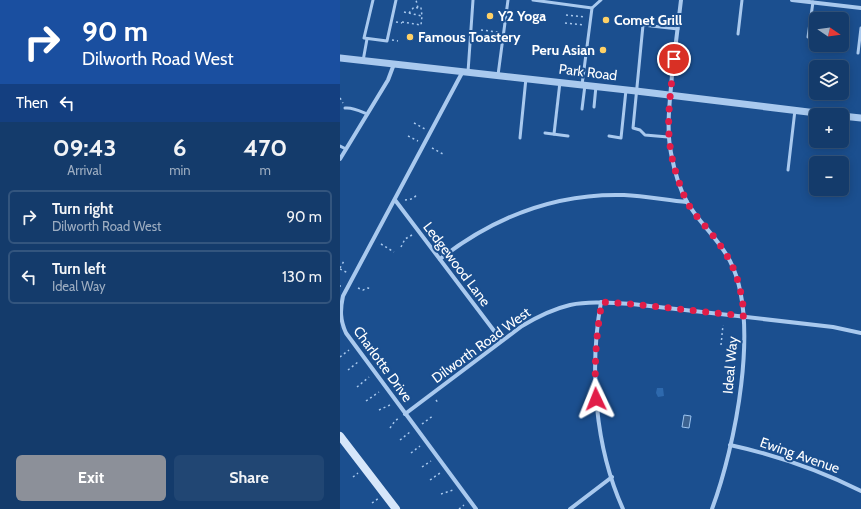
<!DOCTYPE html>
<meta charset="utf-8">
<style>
body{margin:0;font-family:Cabin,sans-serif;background:#214673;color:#f1f3f6;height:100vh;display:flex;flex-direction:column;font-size:15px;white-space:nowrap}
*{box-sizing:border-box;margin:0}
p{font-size:13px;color:#9dadc1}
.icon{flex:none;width:22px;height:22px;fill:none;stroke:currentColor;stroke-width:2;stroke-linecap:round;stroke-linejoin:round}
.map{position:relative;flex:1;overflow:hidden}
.drawer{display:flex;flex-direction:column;background:#143b6b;width:340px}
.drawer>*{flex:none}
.guide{background:#1a4fa0;color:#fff;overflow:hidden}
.needle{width:26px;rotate:103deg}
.tools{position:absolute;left:469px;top:12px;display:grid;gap:8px}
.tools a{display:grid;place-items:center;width:40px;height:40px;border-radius:6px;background:#143b6b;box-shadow:0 2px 10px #0003,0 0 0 1px #33557e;font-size:20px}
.pin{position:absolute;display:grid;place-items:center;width:34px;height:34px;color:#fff;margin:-17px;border:2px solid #fff;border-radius:50%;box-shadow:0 1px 4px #0007}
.me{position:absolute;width:44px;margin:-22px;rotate:358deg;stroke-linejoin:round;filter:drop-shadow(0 0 3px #0008)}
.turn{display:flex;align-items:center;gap:14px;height:84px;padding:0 16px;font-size:18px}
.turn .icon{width:52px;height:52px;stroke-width:2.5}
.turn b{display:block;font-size:28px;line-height:34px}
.then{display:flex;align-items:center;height:38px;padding:0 16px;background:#0003;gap:8px;font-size:15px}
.eta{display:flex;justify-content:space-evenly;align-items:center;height:68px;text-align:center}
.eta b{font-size:24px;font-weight:800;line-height:28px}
.primary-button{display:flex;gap:8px;margin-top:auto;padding:8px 16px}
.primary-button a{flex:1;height:46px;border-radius:6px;background:#8c9099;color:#fff;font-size:16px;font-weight:800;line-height:46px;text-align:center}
.primary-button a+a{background:#214673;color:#f1f3f6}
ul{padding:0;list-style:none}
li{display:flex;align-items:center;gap:12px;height:54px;margin:0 8px 6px;padding:0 8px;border:2px solid #33557e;border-radius:6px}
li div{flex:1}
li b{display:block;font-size:15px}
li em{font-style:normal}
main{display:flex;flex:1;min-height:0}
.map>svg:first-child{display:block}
.green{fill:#2e69ad}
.water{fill:#3c6290;stroke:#9cc4f0}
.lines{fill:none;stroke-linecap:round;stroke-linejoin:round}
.path{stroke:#a9c9ee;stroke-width:1.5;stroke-dasharray:2 3;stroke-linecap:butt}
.service{stroke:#a9c9ee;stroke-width:3}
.minor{stroke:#a9c9ee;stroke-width:4}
.tertiary{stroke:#a9c9ee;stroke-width:7}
.secondary{stroke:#d6e6fa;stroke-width:8}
.route{stroke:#e11d48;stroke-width:7;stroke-dasharray:0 12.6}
.poi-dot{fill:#ffd166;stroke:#1b4f8f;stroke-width:1.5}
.labels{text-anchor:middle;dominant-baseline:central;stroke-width:4;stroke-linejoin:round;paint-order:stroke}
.poi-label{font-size:14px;font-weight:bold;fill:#fff;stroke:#1b4f8f;text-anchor:start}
.street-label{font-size:14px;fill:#fff;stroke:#1b4f8f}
</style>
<main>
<section class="drawer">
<div class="guide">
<div class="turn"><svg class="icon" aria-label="right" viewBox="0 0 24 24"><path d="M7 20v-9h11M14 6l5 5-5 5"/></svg><div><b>90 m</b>Dilworth Road West</div></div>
<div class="then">Then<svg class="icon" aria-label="left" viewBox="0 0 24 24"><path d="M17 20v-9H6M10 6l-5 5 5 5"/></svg></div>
</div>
<div class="eta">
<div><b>09:43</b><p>Arrival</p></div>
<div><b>6</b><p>min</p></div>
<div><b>470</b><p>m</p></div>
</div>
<ul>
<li><svg class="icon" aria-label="right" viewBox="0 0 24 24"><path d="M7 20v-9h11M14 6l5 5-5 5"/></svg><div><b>Turn right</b><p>Dilworth Road West</p></div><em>90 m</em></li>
<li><svg class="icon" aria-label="left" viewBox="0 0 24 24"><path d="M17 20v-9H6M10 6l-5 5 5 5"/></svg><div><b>Turn left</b><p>Ideal Way</p></div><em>130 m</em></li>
</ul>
<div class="primary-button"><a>Exit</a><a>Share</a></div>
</section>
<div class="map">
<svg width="521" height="509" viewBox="0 0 521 509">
<rect width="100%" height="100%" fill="#1b4f8f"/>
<polygon class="green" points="317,388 323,388 324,396 318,397 316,393"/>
<polygon class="water" points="344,415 351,416 349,428 342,427"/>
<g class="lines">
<g class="path">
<polyline points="64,12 82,16 81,8 78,8 76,0"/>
<polyline points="69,13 74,7 78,8"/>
<polyline points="226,15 245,17"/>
<polyline points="56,22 62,23"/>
<polyline points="62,22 81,25 82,16"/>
<polyline points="225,23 244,25"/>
<polyline points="141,30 158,32"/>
<polyline points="52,40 58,41"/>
<polyline points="0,98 3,103"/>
<polyline points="74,123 85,129"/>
<polyline points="68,136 78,141"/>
<polyline points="92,148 103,154"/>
<polyline points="65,200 71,199 76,196 79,196"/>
<polyline points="41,244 54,252"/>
<polyline points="61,247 65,239 72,235"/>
<polyline points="0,268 4,261"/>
<polyline points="0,269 8,273"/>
<polyline points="0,286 1,286"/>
<polyline points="18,288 23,290 28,288 31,289"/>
<polyline points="381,345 383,325"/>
<polyline points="0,357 9,350"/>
<polyline points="8,370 18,362"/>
<polyline points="17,387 29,377"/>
<polyline points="96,400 99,404"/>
<polyline points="26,401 39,392"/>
<polyline points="39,410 50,405"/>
<polyline points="82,424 94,415"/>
<polyline points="50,428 55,421 59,418"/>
<polyline points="60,440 70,432"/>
<polyline points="71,453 80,446"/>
<polyline points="82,467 91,461"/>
<polyline points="13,477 18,473"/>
<polyline points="90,480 100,473"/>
<polyline points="101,494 113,490"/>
<polyline points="32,503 39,498"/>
<polyline points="119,509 124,505"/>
</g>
<g class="service">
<polyline points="33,0 24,38 47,41 56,0"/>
<polyline points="193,0 252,8 261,0"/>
<polyline points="398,34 402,0"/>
<polyline points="468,37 473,2"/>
<polyline points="518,53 521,28"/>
<polyline points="23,61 27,39"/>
<polyline points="128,72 133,0"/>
<polyline points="158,75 168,0"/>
<polyline points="242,85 252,8"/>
<polyline points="254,107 256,86"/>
<path d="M5,108C13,107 20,111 27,114"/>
<polyline points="242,109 245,85"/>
<polyline points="205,133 228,136"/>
<polyline points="214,134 220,82"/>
<polyline points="269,136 281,138 286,90"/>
<polyline points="328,137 305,135 300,130 293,128 303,25 338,29"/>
<polyline points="180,138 186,78"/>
<polyline points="0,146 6,149"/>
<polyline points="448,170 455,110"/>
</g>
<g class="minor">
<path d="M341,0C338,25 335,50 332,75C330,101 326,127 331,153C334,169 339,188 347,202C359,223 379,239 390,261C421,321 395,447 372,509"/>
<polyline points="452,0 521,8"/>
<path d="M123,71L3,296C0,310 0,320 6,333L136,509"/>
<polyline points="0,159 48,80 54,64"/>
<polyline points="55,200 161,340"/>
<path d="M100,259C154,217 214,193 284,195C305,196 326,200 347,202"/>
<path d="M261,302C249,369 255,447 283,509"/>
<path d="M65,414L182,326C197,317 213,309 230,305C250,301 271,303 292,304L493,327L521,333"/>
<path d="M390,445C436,455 479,470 521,491"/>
<polyline points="230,509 272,477"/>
</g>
<g class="tertiary">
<polyline points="0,58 296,91 493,115"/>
<polyline points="502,116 521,118"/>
</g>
<polyline class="secondary" points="0,436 56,509"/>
</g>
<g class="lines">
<path class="route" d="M256,399C254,367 256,334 262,302L292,304L404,316C402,290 396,267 380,245C370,230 356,218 347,202C343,194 340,185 337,176C323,134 330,102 334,59"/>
</g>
<g class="poi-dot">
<circle cx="150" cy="16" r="4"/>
<circle cx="266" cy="20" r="4"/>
<circle cx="70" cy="37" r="4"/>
<circle cx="263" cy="50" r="4"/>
</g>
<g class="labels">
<g class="poi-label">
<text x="158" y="16">Y2 Yoga</text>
<text x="274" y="20">Comet Grill</text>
<text x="78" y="37">Famous Toastery</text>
<text x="255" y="50" text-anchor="end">Peru Asian</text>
</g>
<g class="street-label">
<text transform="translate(248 72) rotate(7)">Park Road</text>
<text transform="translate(117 264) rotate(53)">Ledgewood Lane</text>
<text transform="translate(141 345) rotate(-36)">Dilworth Road West</text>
<text transform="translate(43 364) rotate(54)">Charlotte Drive</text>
<text transform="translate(390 365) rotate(-85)">Ideal Way</text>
<text transform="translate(460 455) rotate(19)">Ewing Avenue</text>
</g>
</g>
</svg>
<div class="tools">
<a><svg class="needle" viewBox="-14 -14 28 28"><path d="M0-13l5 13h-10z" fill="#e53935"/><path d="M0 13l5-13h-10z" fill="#9dadc1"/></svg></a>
<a><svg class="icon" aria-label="layers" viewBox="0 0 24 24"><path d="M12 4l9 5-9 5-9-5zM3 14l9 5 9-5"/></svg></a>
<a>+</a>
<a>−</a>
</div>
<div class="pin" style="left:334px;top:59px;background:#d93025"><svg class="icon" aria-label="arrive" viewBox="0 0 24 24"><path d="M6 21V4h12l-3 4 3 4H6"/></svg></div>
<svg class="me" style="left:256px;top:399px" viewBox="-20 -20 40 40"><path d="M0-17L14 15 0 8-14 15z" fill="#e11d48" stroke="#fff" stroke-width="4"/></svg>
</div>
</main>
